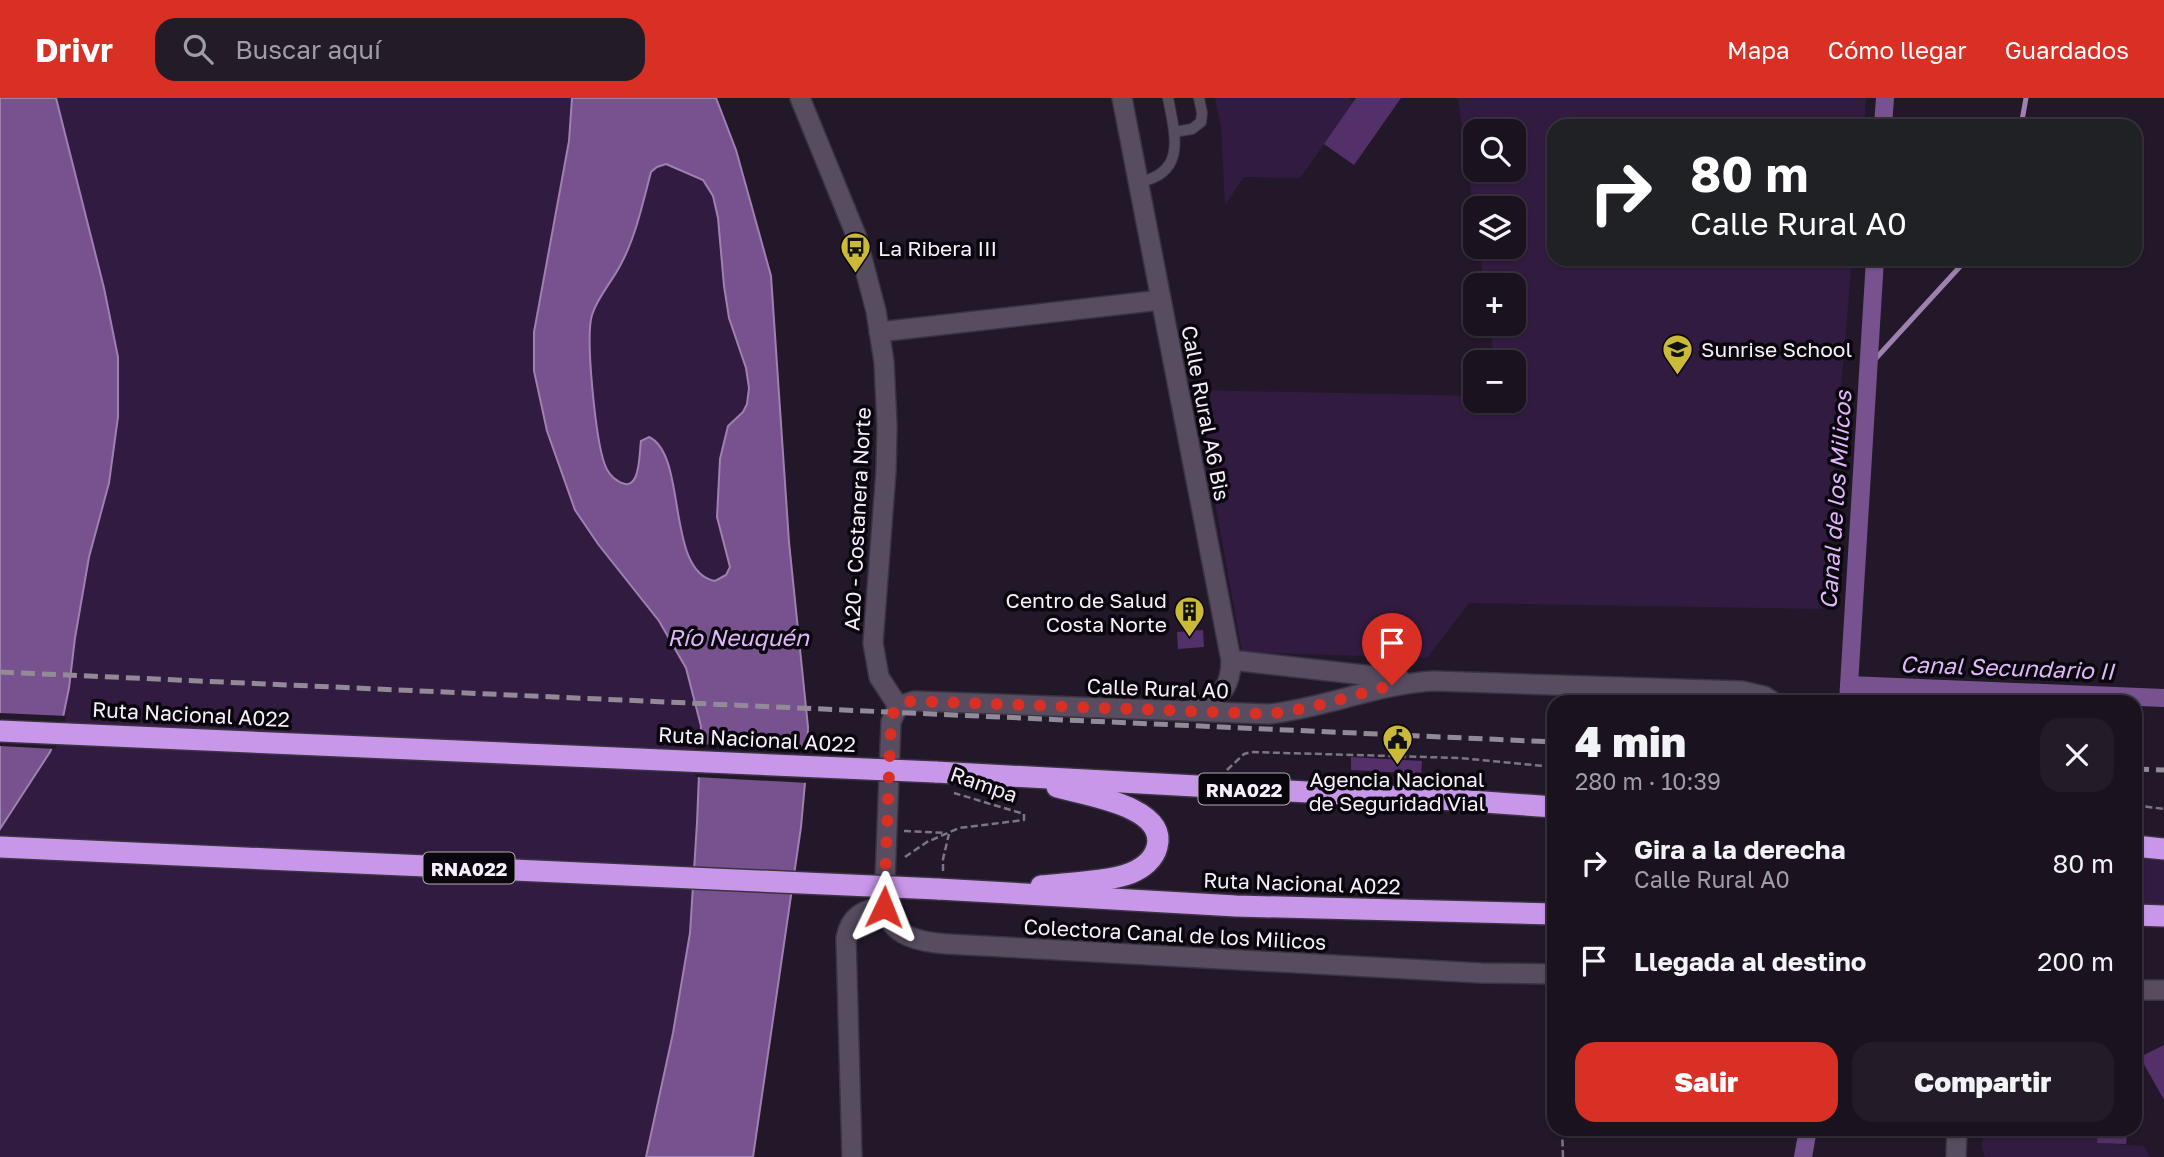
<!DOCTYPE html>
<html lang="es">
<meta charset="utf-8">
<style>
body{margin:0;font-family:"Golos Text",sans-serif;background:#231b28;color:#f1f3f6;height:100vh;display:flex;flex-direction:column;font-size:26px;white-space:nowrap}
*{box-sizing:border-box;margin:0}
p{font-size:23px;color:#9f9ea4}
.icon{flex:none;width:38px;height:38px;fill:none;stroke:currentColor;stroke-width:2;stroke-linecap:round;stroke-linejoin:round}
.map{position:relative;flex:1;overflow:hidden}
.drawer{position:absolute;left:1547px;top:597px;width:595px;height:441px;display:flex;flex-direction:column;background:#1a121f;border-radius:21px;box-shadow:0 2px 5px #0004,0 0 0 2px #38323d}
.drawer>*{flex:none}
.guide{position:absolute;left:1547px;top:21px;width:595px;height:147px;border-radius:21px;box-shadow:0 2px 5px #0004,0 0 0 2px #38323d;background:#202124;color:#fff;overflow:hidden}
.tools{position:absolute;left:1463px;top:21px;display:grid;gap:14px}
.tools a{display:grid;place-items:center;width:63px;height:63px;border-radius:14px;background:#1a121f;box-shadow:0 2px 5px #0004,0 0 0 2px #38323d;font-size:35px}
.pin{position:absolute;display:grid;place-items:center;width:60px;height:60px;color:#fff;margin:-72px -30px;border-radius:50% 50% 50% 0;rotate:-45deg;box-shadow:0 0 7px #0007}
.pin .icon{rotate:45deg}
.me{position:absolute;width:77px;margin:-38px;rotate:2deg;stroke-linejoin:round;filter:drop-shadow(0 0 5px #0008)}
.turn{display:flex;align-items:center;gap:24px;height:147px;padding:0 28px;font-size:32px}
.turn .icon{width:91px;height:91px;stroke-width:2.5}
.turn b{display:block;font-size:49px;line-height:60px}
.round{display:grid;place-items:center;flex:none;width:74px;height:74px;border-radius:21px;background:#231b28}
.head{display:flex;align-items:center;justify-content:space-between;height:119px;padding:0 28px}
h1{font-size:42px;font-weight:800;line-height:52px}
.action{display:flex;gap:14px;margin-top:auto;padding:14px 28px}
.action a{flex:1;height:80px;border-radius:21px;background:#d93025;color:#fff;font-size:28px;font-weight:800;line-height:80px;text-align:center}
.action a+a{background:#231b28;color:#f1f3f6}
ul{padding:0;list-style:none}
li{display:flex;align-items:center;gap:21px;height:98px;padding:0 28px}
li div{flex:1}
li b{display:block;font-size:26px}
li em{font-style:normal}
header{display:flex;align-items:center;gap:42px;box-sizing:border-box;height:98px;padding:0 35px;background:#d93025;color:#fff}
header strong{font-size:33px}
nav{display:flex;gap:38px;margin-inline-start:auto;font-size:24px}
.search{width:490px;height:63px;background:#231b28;display:flex;align-items:center;gap:18px;box-sizing:border-box;padding:0 24px;border-radius:21px;color:#9f9ea4;font-size:26px}
.map>svg:first-child{display:block}
.green{fill:#321b40;fill-rule:evenodd}
.water{fill:#78528f;stroke:#9e81b0;stroke-width:2;fill-rule:evenodd}
.pier{fill:#231829}
.lines{fill:none;stroke-linecap:round;stroke-linejoin:round}
.stream{stroke:#9e81b0;stroke-width:5}
.canal{stroke:#78528f;stroke-width:18}
.building{fill:#54306a}
.lane-casing{stroke:#3b3341;stroke-width:12}
.street-casing{stroke:#3b3341;stroke-width:22}
.highway-casing{stroke:#3b3341;stroke-width:24}
.path{stroke:#7e7584;stroke-width:2.5;stroke-dasharray:7 3.5;stroke-linecap:butt}
.lane{stroke:#584c60;stroke-width:10}
.street{stroke:#584c60;stroke-width:19}
.highway{stroke:#c997ea;stroke-width:21}
.rail{stroke:#938a98;stroke-width:5;stroke-dasharray:14 7;stroke-linecap:butt}
.highway-bridge-casing{stroke:#3b3341;stroke-width:24;stroke-linecap:butt}
.highway-bridge{stroke:#c997ea;stroke-width:21}
.route{stroke:#d93025;stroke-width:12;stroke-dasharray:0 21.6}
.labels{text-anchor:middle;dominant-baseline:central;stroke-width:7;stroke-linejoin:round;paint-order:stroke}
.shield{fill:#0a060d;stroke:#b0aab4;stroke-width:2}
.shield-label{font-size:19px;font-weight:bold;fill:#f7f0fc}
.poi-label{font-size:21px;fill:#f7f0fc;stroke:#0a060d;text-anchor:start}
.street-label{font-size:21px;fill:#f7f0fc;stroke:#0a060d}
.water-label{font-size:23px;font-style:italic;fill:#e0b6fc;stroke:#0a060d}
</style>
<header>
<strong>Drivr</strong>
<div class="search"><svg class="icon" aria-label="search" viewBox="0 0 24 24"><circle cx="10" cy="10" r="6"/><path d="M15 15l6 6"/></svg>Buscar aquí</div>
<nav><a>Mapa</a><a>Cómo llegar</a><a>Guardados</a></nav>
</header>
<div class="map">
<svg width="2164" height="1059" viewBox="0 0 2164 1059">
<rect width="100%" height="100%" fill="#231829"/>
<g class="green">
<polygon points="56,0 572,0 569,43 534,233 534,273 547,333 575,412 598,446 659,523 686,570 701,628 697,725 690,835 673,935 646,1059 0,1059 0,731 27,689 62,624 69,590 75,540 89,459 109,385 118,319 118,259 104,190"/>
<polygon points="1215,0 1349,0 1354,4 1300,80 1244,79 1225,107 1221,28"/>
<path d="M1458,0H1866L1864,28H1554V161H1852L1822,511L1469,505L1427,560L1242,554L1195,292L1475,298V303H1514V264H1495L1489,226H1514V187H1484L1479,149H1514V110H1475V125ZM1514,33V72H1475V33Z"/>
<path d="M666,66L703,82L713,98L718,120L724,188L729,220L746,270L749,290L747,306L743,314L728,328L720,361L717,419L730,469L726,477L715,483C676,476 676,380 659,348L641,343C639,359 643,389 619,385C614,380 609,376 605,369C596,348 586,240 592,218C597,199 611,184 621,166C636,139 643,104 651,74L657,69Z"/>
<polygon points="2135,760 2164,763 2164,810 2135,810"/>
<polygon points="1983,1031 2012,1031 2097,1039 2097,1045 2144,1048 2150,1059 1985,1059 1982,1050"/>
</g>
<g class="water">
<polygon points="0,0 56,0 104,190 118,259 118,319 109,385 89,459 75,540 69,590 62,624 50,654 0,731"/>
<path d="M572,0H716L736,52L771,178L789,444L808,629L807,663L801,729L753,1059H646L673,935L690,835L697,725L701,628L686,570L659,523L598,446L575,412L547,333L534,273V234L569,43ZM666,66L703,82L713,98L718,120L724,188L729,220L746,270L749,290L747,306L743,314L728,328L720,361L717,419L730,469L726,477L715,483C665,474 688,357 649,339L641,343C639,355 641,398 618,383C612,380 607,373 605,367C596,344 585,240 592,217C598,198 612,184 621,166C636,138 643,104 651,74L657,69Z"/>
</g>
<g class="pier">
<polygon points="0,615 67,618 55,651 0,648"/>
<polygon points="696,646 811,652 809,685 695,679"/>
</g>
<g class="lines">
<g class="stream">
<polyline points="2021,28 2026,0"/>
<polyline points="1868,269 1967,161"/>
</g>
<g class="canal">
<polyline points="1883,28 1885,0"/>
<polyline points="1849,587 2164,600"/>
<polyline points="1848,604 1875,161"/>
<polyline points="1803,1059 1808,1031"/>
</g>
</g>
<g class="building">
<polygon points="1356,0 1401,0 1354,67 1324,46"/>
<polygon points="1203,532 1204,549 1178,551 1177,534"/>
<polygon points="1351,659 1422,663 1421,679 1406,679 1406,675 1351,672"/>
<polygon points="2164,947 2164,1002 2140,959"/>
<polygon points="2098,1031 2128,1031 2126,1046 2097,1045"/>
</g>
<g class="lines">
<defs>
<g id="lane">
<polyline points="1174,34 1192,31 1201,24 1202,15 1199,0"/>
<path d="M1139,84C1187,75 1175,37 1168,0"/>
</g>
<g id="street">
<polyline points="800,0 856,137 876,213 884,264 887,328 886,373 873,545 879,579 898,608"/>
<path d="M1122,0L1231,562C1231,596 1216,600 1188,612"/>
<polyline points="879,234 1161,202"/>
<polyline points="1231,562 1400,581"/>
<path d="M898,608L891,624L884,809C891,839 920,844 947,846L1481,875L1554,876"/>
<path d="M898,608L914,603L1269,616C1325,610 1377,586 1434,583L1742,593L1764,598L1773,604"/>
<polyline points="2135,892 2164,892"/>
<path d="M852,1059L846,840C850,818 863,811 884,809"/>
<polyline points="1956,1059 1957,1031"/>
</g>
<g id="highway">
<polyline points="935,674 1456,702 1554,709"/>
<polyline points="2135,748 2164,751"/>
<path d="M1041,788C1067,785 1108,784 1131,775C1143,770 1154,761 1157,749C1168,708 1084,697 1057,689"/>
<polyline points="938,791 1236,808 1554,816"/>
<polyline points="2135,817 2164,818"/>
</g>
</defs>
<use href="#lane" class="lane-casing"/>
<use href="#street" class="street-casing"/>
<use href="#highway" class="highway-casing"/>
<g class="path">
<polyline points="1227,672 1244,656 1251,654 1460,660 1554,669"/>
<polyline points="2135,707 2164,711"/>
<polyline points="904,733 946,735"/>
<polyline points="905,759 927,744 959,730 1024,722 1024,716 954,695"/>
<polyline points="943,773 943,761 949,736"/>
<polyline points="1562,1031 1563,1059"/>
</g>
<use href="#lane" class="lane"/>
<use href="#street" class="street"/>
<use href="#highway" class="highway"/>
<g class="rail">
<polyline points="0,574 1554,644"/>
<polyline points="2135,671 2164,672"/>
</g>
<defs>
<g id="highway-bridge">
<polyline points="0,633 935,674"/>
<polyline points="0,749 938,791"/>
</g>
</defs>
<use href="#highway-bridge" class="highway-bridge-casing"/>
<use href="#highway-bridge" class="highway-bridge"/>
</g>
<g class="lines">
<path class="route" d="M884,809L891,624C893,611 900,603 914,603L1269,616L1312,609L1392,587"/>
</g>
<defs>
<symbol id="bus-pin" viewBox="-11 -11 22 30"><path d="M0 17L-7.5 6A9.5 9.5 0 1 1 7.5 6Z" fill="#cbba39" stroke="#0a060d"/><path d="M-5-6H5V4H4V6H2V4H-2V6H-4V4H-5ZM-3.5-4V0h7V-4ZM-3.5 1.2v1.5H-2V1.2ZM2 1.2v1.5H3.5V1.2Z" fill="#111"/></symbol>
<symbol id="school-pin" viewBox="-11 -11 22 30"><path d="M0 17L-7.5 6A9.5 9.5 0 1 1 7.5 6Z" fill="#cbba39" stroke="#0a060d"/><path d="M0-5L7-2L0 1L-7-2ZM-4 1L0 2.5L4 1V4Q0 6-4 4Z" fill="#111"/></symbol>
<symbol id="building-pin" viewBox="-11 -11 22 30"><path d="M0 17L-7.5 6A9.5 9.5 0 1 1 7.5 6Z" fill="#cbba39" stroke="#0a060d"/><path d="M-4-6H4V6H1V3H-1V6H-4ZM-2.5-4.3h1.7v1.8h-1.7ZM.8-4.3h1.7v1.8H.8ZM-2.5-1h1.7V.8h-1.7ZM.8-1h1.7V.8H.8Z" fill="#111"/></symbol>
<symbol id="civic-pin" viewBox="-11 -11 22 30"><path d="M0 17L-7.5 6A9.5 9.5 0 1 1 7.5 6Z" fill="#cbba39" stroke="#0a060d"/><path d="M-.6-6.5H3V-4.5H.6V-3L4-1V1h2V6H-6V1h2V-1L-.6-3ZM-1.2 2.5V6h2.4V2.5Z" fill="#111"/></symbol>
</defs>
<g fill-rule="evenodd">
<use href="#bus-pin" x="838" y="132" width="35" height="47"/>
<use href="#school-pin" x="1660" y="234" width="35" height="47"/>
<use href="#building-pin" x="1172" y="496" width="35" height="47"/>
<use href="#civic-pin" x="1380" y="624" width="35" height="47"/>
</g>
<g class="labels">
<g class="shield">
<rect x="1198.5" y="675.5" width="91" height="31" rx="5"/>
<rect x="423.5" y="754.5" width="91" height="31" rx="5"/>
</g>
<g class="shield-label">
<text x="1244" y="691">RNA022</text>
<text x="469" y="770">RNA022</text>
</g>
<g class="poi-label">
<text x="878" y="150">La Ribera III</text>
<text x="1701" y="251">Sunrise School</text>
<text x="1167" y="502" text-anchor="end">Centro de Salud<tspan x="1167" dy="24">Costa Norte</tspan></text>
<text x="1397" y="681" text-anchor="middle">Agencia Nacional<tspan x="1397" dy="24">de Seguridad Vial</tspan></text>
</g>
<g class="street-label">
<text transform="translate(1206 315) rotate(79)">Calle Rural A6 Bis</text>
<text transform="translate(857 421) rotate(-87)">A20 - Costanera Norte</text>
<text transform="translate(1158 590) rotate(2)">Calle Rural A0</text>
<text transform="translate(191 616) rotate(3)">Ruta Nacional A022</text>
<text transform="translate(757 641) rotate(3)">Ruta Nacional A022</text>
<text transform="translate(984 686) rotate(19)">Rampa</text>
<text transform="translate(1302 785) rotate(2)">Ruta Nacional A022</text>
<text transform="translate(1175 836) rotate(3)">Colectora Canal de los Milicos</text>
</g>
<g class="water-label">
<text transform="translate(1835 402) rotate(-86)">Canal de los Milicos</text>
<text x="738" y="539">Río Neuquén</text>
<text transform="translate(2007 569) rotate(2)">Canal Secundario II</text>
</g>
</g>
</svg>
<div class="tools">
<a><svg class="icon" aria-label="search" viewBox="0 0 24 24"><circle cx="10" cy="10" r="6"/><path d="M15 15l6 6"/></svg></a>
<a><svg class="icon" aria-label="layers" viewBox="0 0 24 24"><path d="M12 4l9 5-9 5-9-5zM3 14l9 5 9-5"/></svg></a>
<a>+</a>
<a>−</a>
</div>
<div class="pin" style="left:1392px;top:587px;background:#d93025"><svg class="icon" aria-label="arrive" viewBox="0 0 24 24"><path d="M6 21V4h12l-3 4 3 4H6"/></svg></div>
<svg class="me" style="left:884px;top:809px" viewBox="-20 -20 40 40"><path d="M0-17L14 15 0 8-14 15z" fill="#d93025" stroke="#fff" stroke-width="4"/></svg>
<div class="guide">
<div class="turn"><svg class="icon" aria-label="right" viewBox="0 0 24 24"><path d="M7 20v-9h11M14 6l5 5-5 5"/></svg><div><b>80 m</b>Calle Rural A0</div></div>
</div>
<section class="drawer">
<div class="head"><div><h1>4 min</h1><p>280 m · 10:39</p></div><a class="round"><svg class="icon" aria-label="close" viewBox="0 0 24 24"><path d="M6 6l12 12M18 6L6 18"/></svg></a></div>
<ul>
<li><svg class="icon" aria-label="right" viewBox="0 0 24 24"><path d="M7 20v-9h11M14 6l5 5-5 5"/></svg><div><b>Gira a la derecha</b><p>Calle Rural A0</p></div><em>80 m</em></li>
<li><svg class="icon" aria-label="arrive" viewBox="0 0 24 24"><path d="M6 21V4h12l-3 4 3 4H6"/></svg><div><b>Llegada al destino</b></div><em>200 m</em></li>
</ul>
<div class="action"><a>Salir</a><a>Compartir</a></div>
</section>
</div>
